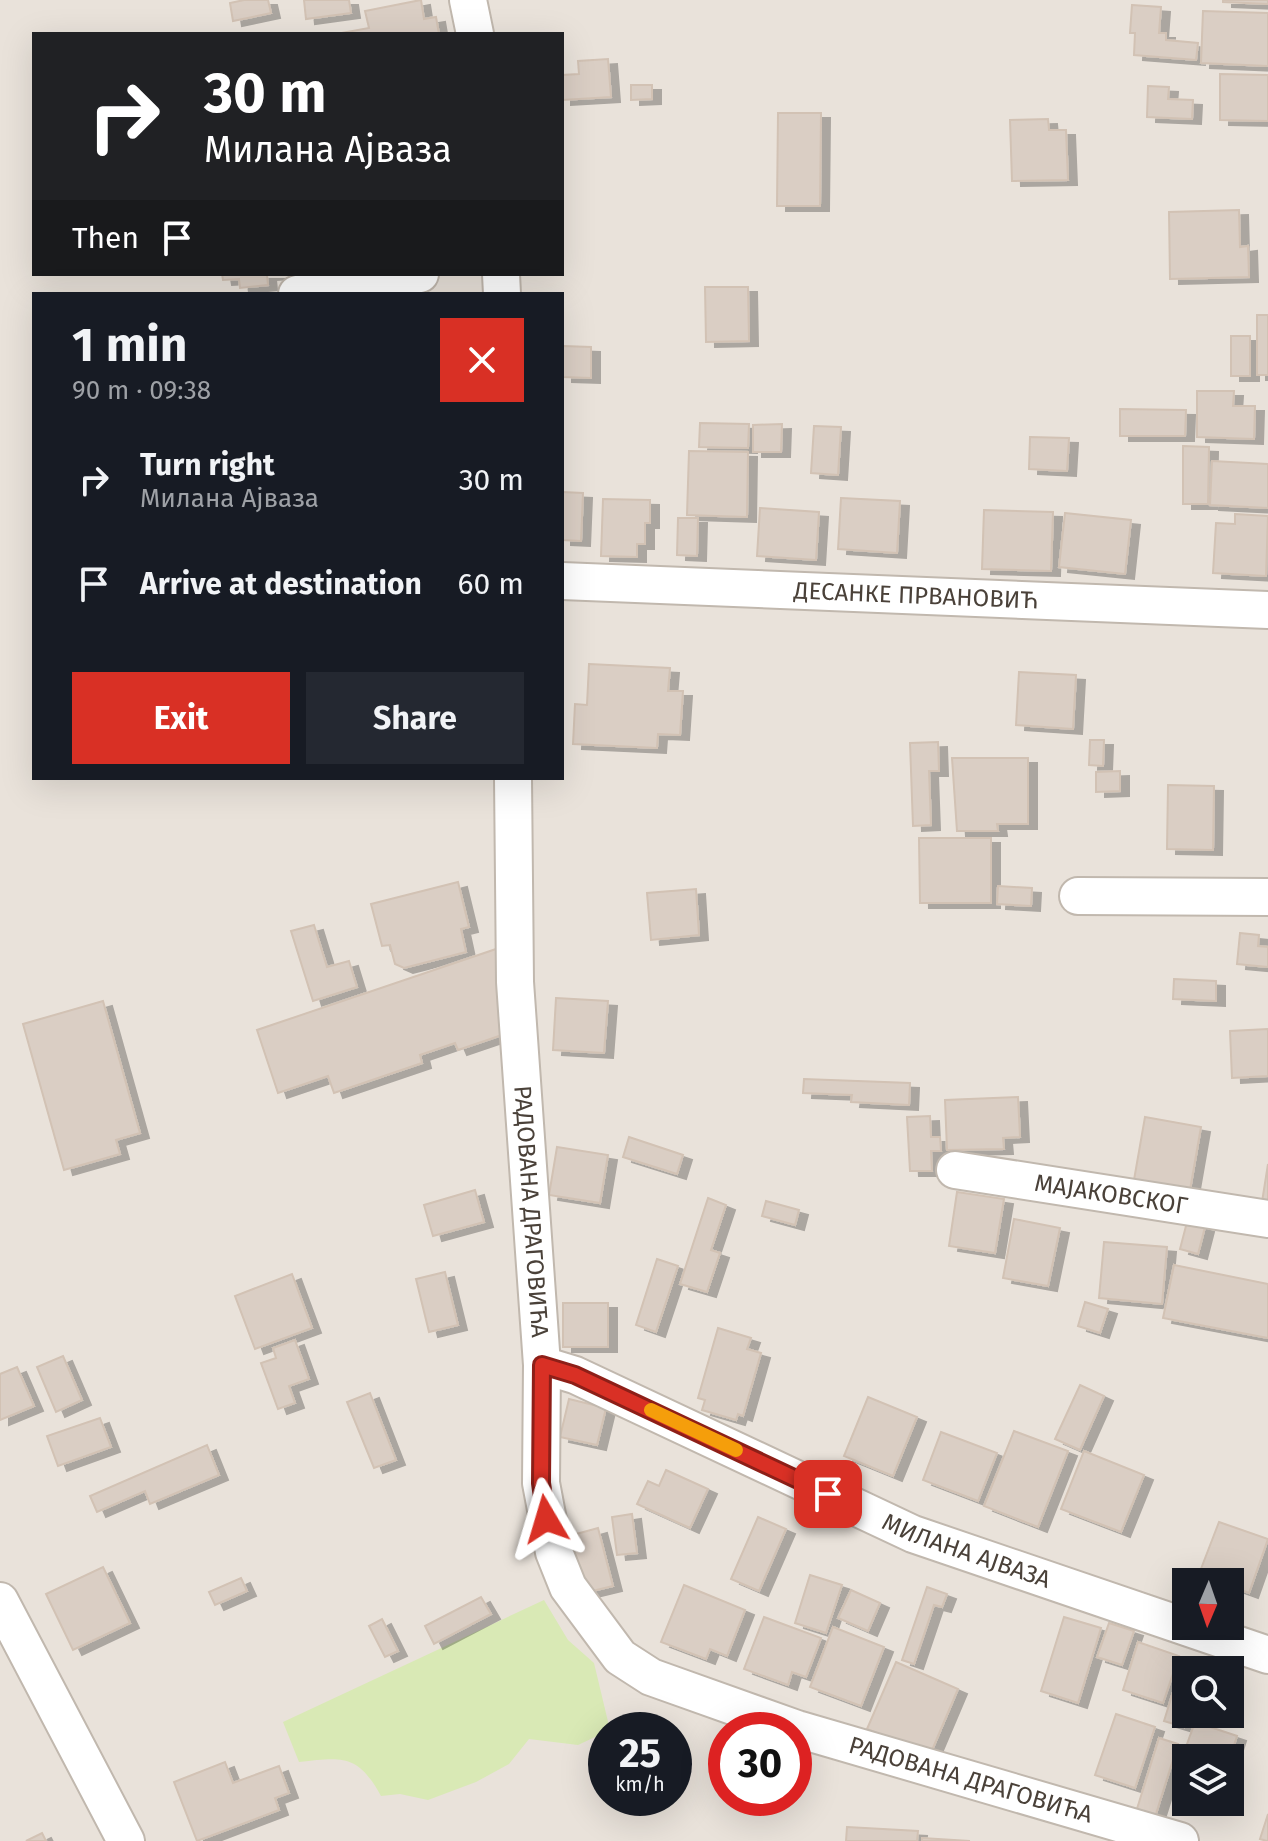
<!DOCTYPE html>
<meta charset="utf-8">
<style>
body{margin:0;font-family:"Fira Sans",sans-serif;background:#242831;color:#f1f3f6;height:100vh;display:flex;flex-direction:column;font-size:30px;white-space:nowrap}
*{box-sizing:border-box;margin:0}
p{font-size:26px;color:#9ea1a6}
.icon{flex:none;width:44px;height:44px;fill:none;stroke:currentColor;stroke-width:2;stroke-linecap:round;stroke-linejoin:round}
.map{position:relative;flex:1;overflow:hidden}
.sheet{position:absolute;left:32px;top:292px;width:532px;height:488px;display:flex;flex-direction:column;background:#171b24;border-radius:0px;box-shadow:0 8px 32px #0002}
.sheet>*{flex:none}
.guide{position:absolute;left:32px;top:32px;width:532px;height:244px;border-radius:0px;box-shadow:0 8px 32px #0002;background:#202124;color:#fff;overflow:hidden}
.needle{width:52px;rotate:182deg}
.tools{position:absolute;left:1172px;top:1568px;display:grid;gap:16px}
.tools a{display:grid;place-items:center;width:72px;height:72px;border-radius:0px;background:#171b24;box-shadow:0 8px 32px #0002;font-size:40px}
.speed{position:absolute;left:588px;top:1712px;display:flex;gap:16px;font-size:40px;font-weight:700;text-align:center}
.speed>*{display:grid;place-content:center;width:104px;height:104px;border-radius:50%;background:#171b24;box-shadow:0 8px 32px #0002;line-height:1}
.speed small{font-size:20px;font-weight:400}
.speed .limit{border:12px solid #d22;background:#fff;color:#111}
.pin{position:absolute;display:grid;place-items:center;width:68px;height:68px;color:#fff;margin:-34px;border-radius:16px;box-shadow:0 4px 12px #0006}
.me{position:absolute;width:88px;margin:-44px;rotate:353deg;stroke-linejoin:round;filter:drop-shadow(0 0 6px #0008)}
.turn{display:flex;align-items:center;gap:28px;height:168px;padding:0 40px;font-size:36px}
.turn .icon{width:104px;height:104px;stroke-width:2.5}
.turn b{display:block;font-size:56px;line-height:68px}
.then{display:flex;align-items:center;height:76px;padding:0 40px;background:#0003;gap:16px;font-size:30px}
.round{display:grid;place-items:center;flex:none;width:84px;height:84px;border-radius:0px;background:#242831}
.head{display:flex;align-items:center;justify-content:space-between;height:136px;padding:0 40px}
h1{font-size:48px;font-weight:700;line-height:60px}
.cta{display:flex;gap:16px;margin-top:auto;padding:16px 40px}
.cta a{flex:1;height:92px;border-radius:0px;background:#d93025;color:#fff;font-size:32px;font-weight:700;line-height:92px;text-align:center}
.cta a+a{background:#242831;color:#f1f3f6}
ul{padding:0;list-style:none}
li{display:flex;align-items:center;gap:24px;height:104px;padding:0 40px}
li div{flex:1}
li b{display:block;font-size:30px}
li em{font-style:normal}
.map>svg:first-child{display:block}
.residential{fill:#e9e2da;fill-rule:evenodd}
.green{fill:#d9e9b5}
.building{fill:#dacec4;stroke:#d2c2b4;stroke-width:2;filter:url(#shadow)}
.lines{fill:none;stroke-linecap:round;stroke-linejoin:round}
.minor-casing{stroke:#c1b8ae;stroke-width:40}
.minor{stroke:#fff;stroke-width:36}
.route-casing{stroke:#8d1f18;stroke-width:20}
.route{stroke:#d93025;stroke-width:14}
.slow{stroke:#f59e0b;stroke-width:14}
.labels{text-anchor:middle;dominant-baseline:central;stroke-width:6;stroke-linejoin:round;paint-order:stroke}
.street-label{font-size:24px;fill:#4a4139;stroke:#fff}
</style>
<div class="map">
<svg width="1268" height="1841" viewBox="0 0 1268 1841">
<defs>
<filter id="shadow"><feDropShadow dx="9" dy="5" stdDeviation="0" flood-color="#0004"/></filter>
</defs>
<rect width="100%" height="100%" fill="#f6f1ec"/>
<path class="residential" d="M0,0H1268V1841H0ZM34,34H562V274H34ZM34,294H562V778H34ZM1186,1582H1230V1626H1186ZM1186,1670H1230V1714H1186ZM606,1730H674V1798H606ZM726,1730H794V1798H726ZM1186,1758H1230V1802H1186Z"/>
<path class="green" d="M544,1600L568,1640L594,1663L610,1730L578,1745L529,1739L509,1764L476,1782L428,1800L400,1794L381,1796C358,1754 343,1757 299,1762L283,1722Z"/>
<g class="building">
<polygon points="244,0 268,0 271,13 233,21 230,3"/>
<polygon points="304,0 349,0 351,13 306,19"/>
<polygon points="421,0 424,19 436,17 439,34 336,34 369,28 365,11"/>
<polygon points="1223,0 1268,0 1268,4 1223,2"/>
<polygon points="1132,5 1161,7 1159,33 1166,33 1166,40 1198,43 1196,60 1134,55 1135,33 1130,33"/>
<polygon points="1203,11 1268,13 1268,66 1201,63"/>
<polygon points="608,59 611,97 562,100 562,75 579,74 578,61"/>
<polygon points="1220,74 1268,75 1268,121 1220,120"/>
<polygon points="631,85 652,85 652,99 631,100"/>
<polygon points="1148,86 1169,87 1168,99 1193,100 1192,119 1147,117"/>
<polygon points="778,113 821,113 820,206 777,206"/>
<polygon points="1048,119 1049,130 1066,130 1068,180 1012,181 1010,120"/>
<polygon points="1239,210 1240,247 1248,246 1249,277 1170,279 1169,212"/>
<polygon points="222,274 283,274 267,275 268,285 240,288 239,279 223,280"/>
<polygon points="705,287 748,287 749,341 706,342"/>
<rect x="1257" y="315" width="11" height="60"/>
<rect x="1231" y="336" width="19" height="40"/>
<polygon points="563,346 591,347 591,378 563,377"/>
<polygon points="1197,391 1234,391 1233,406 1255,406 1254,439 1197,437"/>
<polygon points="1120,409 1186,410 1185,436 1120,436"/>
<polygon points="700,423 749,424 748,448 699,447"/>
<polygon points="782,424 781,452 753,452 753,425"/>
<polygon points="814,426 841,427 838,475 811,473"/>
<polygon points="1030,437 1069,438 1067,471 1029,469"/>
<polygon points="1183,446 1209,447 1208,504 1183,504"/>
<polygon points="689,451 748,452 747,517 687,515"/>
<polygon points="1212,461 1268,464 1268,508 1210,505"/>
<polygon points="562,492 583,493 581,541 562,540"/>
<polygon points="841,498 900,501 897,553 838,549"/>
<polygon points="603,499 650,500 650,523 645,523 645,544 637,544 637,557 601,556"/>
<polygon points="760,508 819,512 816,560 757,556"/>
<polygon points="984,510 1053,512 1051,571 982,569"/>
<polygon points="1065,513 1131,520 1125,574 1059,567"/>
<polygon points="1235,514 1268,516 1266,576 1213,573 1216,523 1235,524"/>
<polygon points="678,518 698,518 697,556 677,555"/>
<polygon points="589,664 670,668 668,691 683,691 680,735 658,734 657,748 573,744 575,704 587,705"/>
<polygon points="1019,672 1076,675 1073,729 1016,725"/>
<polygon points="1090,740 1104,740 1103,766 1089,765"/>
<polygon points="938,742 939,771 929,771 931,825 913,826 910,743"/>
<polygon points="952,758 1028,758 1028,824 997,824 998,831 957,831"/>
<polygon points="1120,771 1120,791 1096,792 1096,772"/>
<polygon points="1168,785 1214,786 1213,850 1167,849"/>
<polygon points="919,838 991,838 991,903 920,903"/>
<polygon points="458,882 469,927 461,929 466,952 404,968 395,964 390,945 382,946 371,904"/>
<polygon points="998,886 1032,888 1031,906 997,904"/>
<polygon points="696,889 699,935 651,940 647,893"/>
<polygon points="314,925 327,967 349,961 357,987 313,1001 291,931"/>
<polygon points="1240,933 1259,935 1258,946 1268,947 1268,967 1237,964"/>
<polygon points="502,947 502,1035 458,1050 455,1043 420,1055 422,1063 334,1093 328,1076 278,1093 257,1030"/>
<polygon points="1174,979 1216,981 1216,1001 1173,999"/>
<polygon points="556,998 608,1001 604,1053 553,1050"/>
<polygon points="103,1001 140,1133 116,1140 120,1154 64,1170 23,1024"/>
<polygon points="1268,1029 1268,1076 1232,1078 1230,1031"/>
<polygon points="804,1079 910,1083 909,1105 851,1102 852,1095 803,1093"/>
<polygon points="1018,1097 1020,1137 1003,1138 1004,1149 947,1150 945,1100"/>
<polygon points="930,1116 931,1137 940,1137 941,1151 931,1151 932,1171 910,1171 907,1117"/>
<polygon points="1145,1117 1201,1127 1190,1190 1134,1180"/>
<polygon points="629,1137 683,1155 677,1174 623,1157"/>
<polygon points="557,1147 608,1155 600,1203 549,1195"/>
<polygon points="1268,1164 1268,1202 1262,1202"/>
<polygon points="475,1190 484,1222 433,1236 424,1205"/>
<polygon points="957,1192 1004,1199 995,1253 949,1246"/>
<polygon points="708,1198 726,1205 711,1250 720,1253 707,1292 680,1284"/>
<polygon points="766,1201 799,1210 795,1225 762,1216"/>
<polygon points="1014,1219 1060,1228 1048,1286 1003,1278"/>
<polygon points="1187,1222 1205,1227 1198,1254 1180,1249"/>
<polygon points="1104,1242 1167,1247 1162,1304 1099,1298"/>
<polygon points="657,1259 678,1266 656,1332 636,1325"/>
<polygon points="1174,1265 1268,1284 1268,1338 1163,1318"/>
<polygon points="445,1272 458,1325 429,1332 416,1279"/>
<polygon points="292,1274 312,1328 255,1349 235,1296"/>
<polygon points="1085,1302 1108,1309 1100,1333 1078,1326"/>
<rect x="563" y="1303" width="45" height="44"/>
<polygon points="718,1328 751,1338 747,1349 761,1353 743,1416 738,1414 736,1420 702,1410 705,1400 698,1398"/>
<polygon points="295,1340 309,1379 289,1386 295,1403 278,1409 261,1363 276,1358 273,1348"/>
<polygon points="63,1356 82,1400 56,1412 37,1367"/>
<polygon points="17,1367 34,1406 0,1420 0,1374"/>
<polygon points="1080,1385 1104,1396 1080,1450 1055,1439"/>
<polygon points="370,1393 396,1460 374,1468 347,1402"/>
<polygon points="868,1397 917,1417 893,1476 844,1456"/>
<polygon points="569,1399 606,1408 597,1445 560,1437"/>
<polygon points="100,1418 111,1447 58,1466 47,1436"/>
<polygon points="1014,1431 1068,1451 1038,1527 984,1506"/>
<polygon points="941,1432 997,1453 978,1501 923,1480"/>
<polygon points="207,1445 219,1475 150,1504 145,1491 97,1512 90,1496"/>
<polygon points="1084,1451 1144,1475 1121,1532 1061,1509"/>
<polygon points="666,1470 708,1489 690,1528 637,1504 648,1481 659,1486"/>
<polygon points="632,1514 637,1553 617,1555 612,1517"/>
<polygon points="758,1517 786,1529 759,1591 731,1579"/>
<polygon points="1219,1522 1268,1539 1249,1593 1230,1586 1230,1582 1199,1574"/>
<polygon points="598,1528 613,1586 584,1593 569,1536"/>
<polygon points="103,1567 130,1623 73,1650 46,1594"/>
<polygon points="810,1575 842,1585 826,1633 795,1623"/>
<polygon points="241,1578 247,1591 215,1605 209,1592"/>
<polygon points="684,1585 745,1610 727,1656 710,1649 706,1659 661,1642"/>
<polygon points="927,1587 947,1594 942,1607 934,1605 914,1664 902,1660"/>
<polygon points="851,1590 880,1603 868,1631 838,1618"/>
<polygon points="481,1597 491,1614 434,1644 425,1626"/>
<polygon points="764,1617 821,1638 806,1677 792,1672 788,1685 744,1669"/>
<polygon points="1064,1617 1101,1628 1078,1703 1041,1691"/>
<polygon points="382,1619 398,1651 385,1657 369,1626"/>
<polygon points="1109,1623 1134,1631 1122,1665 1097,1657"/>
<polygon points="833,1627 884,1647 861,1706 810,1687"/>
<polygon points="1138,1642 1179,1656 1163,1703 1123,1690"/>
<polygon points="896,1662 958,1689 930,1755 867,1729"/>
<polygon points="1177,1679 1186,1682 1189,1714 1184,1727 1164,1721"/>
<polygon points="1116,1714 1155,1727 1135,1788 1095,1775"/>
<polygon points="645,1720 648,1730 624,1730 623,1726"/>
<polygon points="1195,1722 1237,1736 1230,1758 1189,1758 1192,1749 1186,1747"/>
<polygon points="1159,1738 1178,1744 1155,1817 1136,1812"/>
<polygon points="225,1762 233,1783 279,1766 289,1793 275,1798 279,1810 197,1841 174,1782"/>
<polygon points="1268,1814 1268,1841 1267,1841 1260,1839"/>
<polygon points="847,1827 918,1831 917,1841 846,1841"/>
<polygon points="42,1833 46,1841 26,1841"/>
<polygon points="922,1838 970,1841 922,1841"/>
</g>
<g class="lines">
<defs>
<g id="minor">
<polyline points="468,0 475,34"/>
<polyline points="501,274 502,294"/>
<polyline points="297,294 420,274"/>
<path id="s1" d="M562,581L1268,610"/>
<path id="s2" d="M513,778L515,982L542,1365L541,1483L554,1552L568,1587L620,1657L651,1677L797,1729L1180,1841"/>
<polyline points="1078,896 1268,897"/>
<path id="s3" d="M955,1170L1268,1219"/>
<path id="s4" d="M542,1365L575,1375L913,1534L1268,1655"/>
<polyline points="0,1601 126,1841"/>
</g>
</defs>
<use href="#minor" class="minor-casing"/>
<use href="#minor" class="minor"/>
</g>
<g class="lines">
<defs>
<polyline id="route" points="546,1519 541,1483 542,1365 575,1375 828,1494"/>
</defs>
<use href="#route" class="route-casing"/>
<use href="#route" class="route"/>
<polyline class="slow" points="651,1410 736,1450"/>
</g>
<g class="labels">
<g class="street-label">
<text stroke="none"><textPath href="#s1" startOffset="354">ДЕСАНКЕ ПРВАНОВИЋ</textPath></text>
<text stroke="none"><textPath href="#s3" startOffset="158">МАЈАКОВСКОГ</textPath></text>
<text stroke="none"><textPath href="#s2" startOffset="434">РАДОВАНА ДРАГОВИЋА</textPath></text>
<text stroke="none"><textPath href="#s4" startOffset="464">МИЛАНА АЈВАЗА</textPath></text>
<text stroke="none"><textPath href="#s2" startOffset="1274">РАДОВАНА ДРАГОВИЋА</textPath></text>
</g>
</g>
</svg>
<div class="tools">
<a><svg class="needle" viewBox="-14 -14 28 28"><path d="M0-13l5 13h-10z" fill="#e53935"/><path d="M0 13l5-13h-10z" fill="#9ea1a6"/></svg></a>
<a><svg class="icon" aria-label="search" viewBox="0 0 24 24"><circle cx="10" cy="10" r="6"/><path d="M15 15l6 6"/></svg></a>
<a><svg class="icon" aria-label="layers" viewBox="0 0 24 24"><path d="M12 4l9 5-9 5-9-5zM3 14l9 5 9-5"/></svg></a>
</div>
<div class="speed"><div>25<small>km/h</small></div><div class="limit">30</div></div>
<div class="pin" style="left:828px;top:1494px;background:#d93025"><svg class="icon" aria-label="arrive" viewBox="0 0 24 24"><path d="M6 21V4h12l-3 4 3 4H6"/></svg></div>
<svg class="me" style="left:546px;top:1519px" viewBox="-20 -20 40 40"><path d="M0-17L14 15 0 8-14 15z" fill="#d93025" stroke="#fff" stroke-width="4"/></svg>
<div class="guide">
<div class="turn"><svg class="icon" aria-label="right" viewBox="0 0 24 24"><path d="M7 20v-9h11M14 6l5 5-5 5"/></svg><div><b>30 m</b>Милана Ајваза</div></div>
<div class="then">Then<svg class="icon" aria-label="arrive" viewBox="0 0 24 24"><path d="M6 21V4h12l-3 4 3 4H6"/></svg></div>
</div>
<section class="sheet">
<div class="head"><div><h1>1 min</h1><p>90 m · 09:38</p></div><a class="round" style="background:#d93025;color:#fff"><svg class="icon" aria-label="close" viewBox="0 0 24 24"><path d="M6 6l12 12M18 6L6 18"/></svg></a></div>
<ul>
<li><svg class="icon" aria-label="right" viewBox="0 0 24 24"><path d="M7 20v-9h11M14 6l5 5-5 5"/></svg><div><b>Turn right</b><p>Милана Ајваза</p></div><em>30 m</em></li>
<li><svg class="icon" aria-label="arrive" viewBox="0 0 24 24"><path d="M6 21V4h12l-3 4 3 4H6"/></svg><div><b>Arrive at destination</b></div><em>60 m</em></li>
</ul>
<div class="cta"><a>Exit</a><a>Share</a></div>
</section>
</div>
